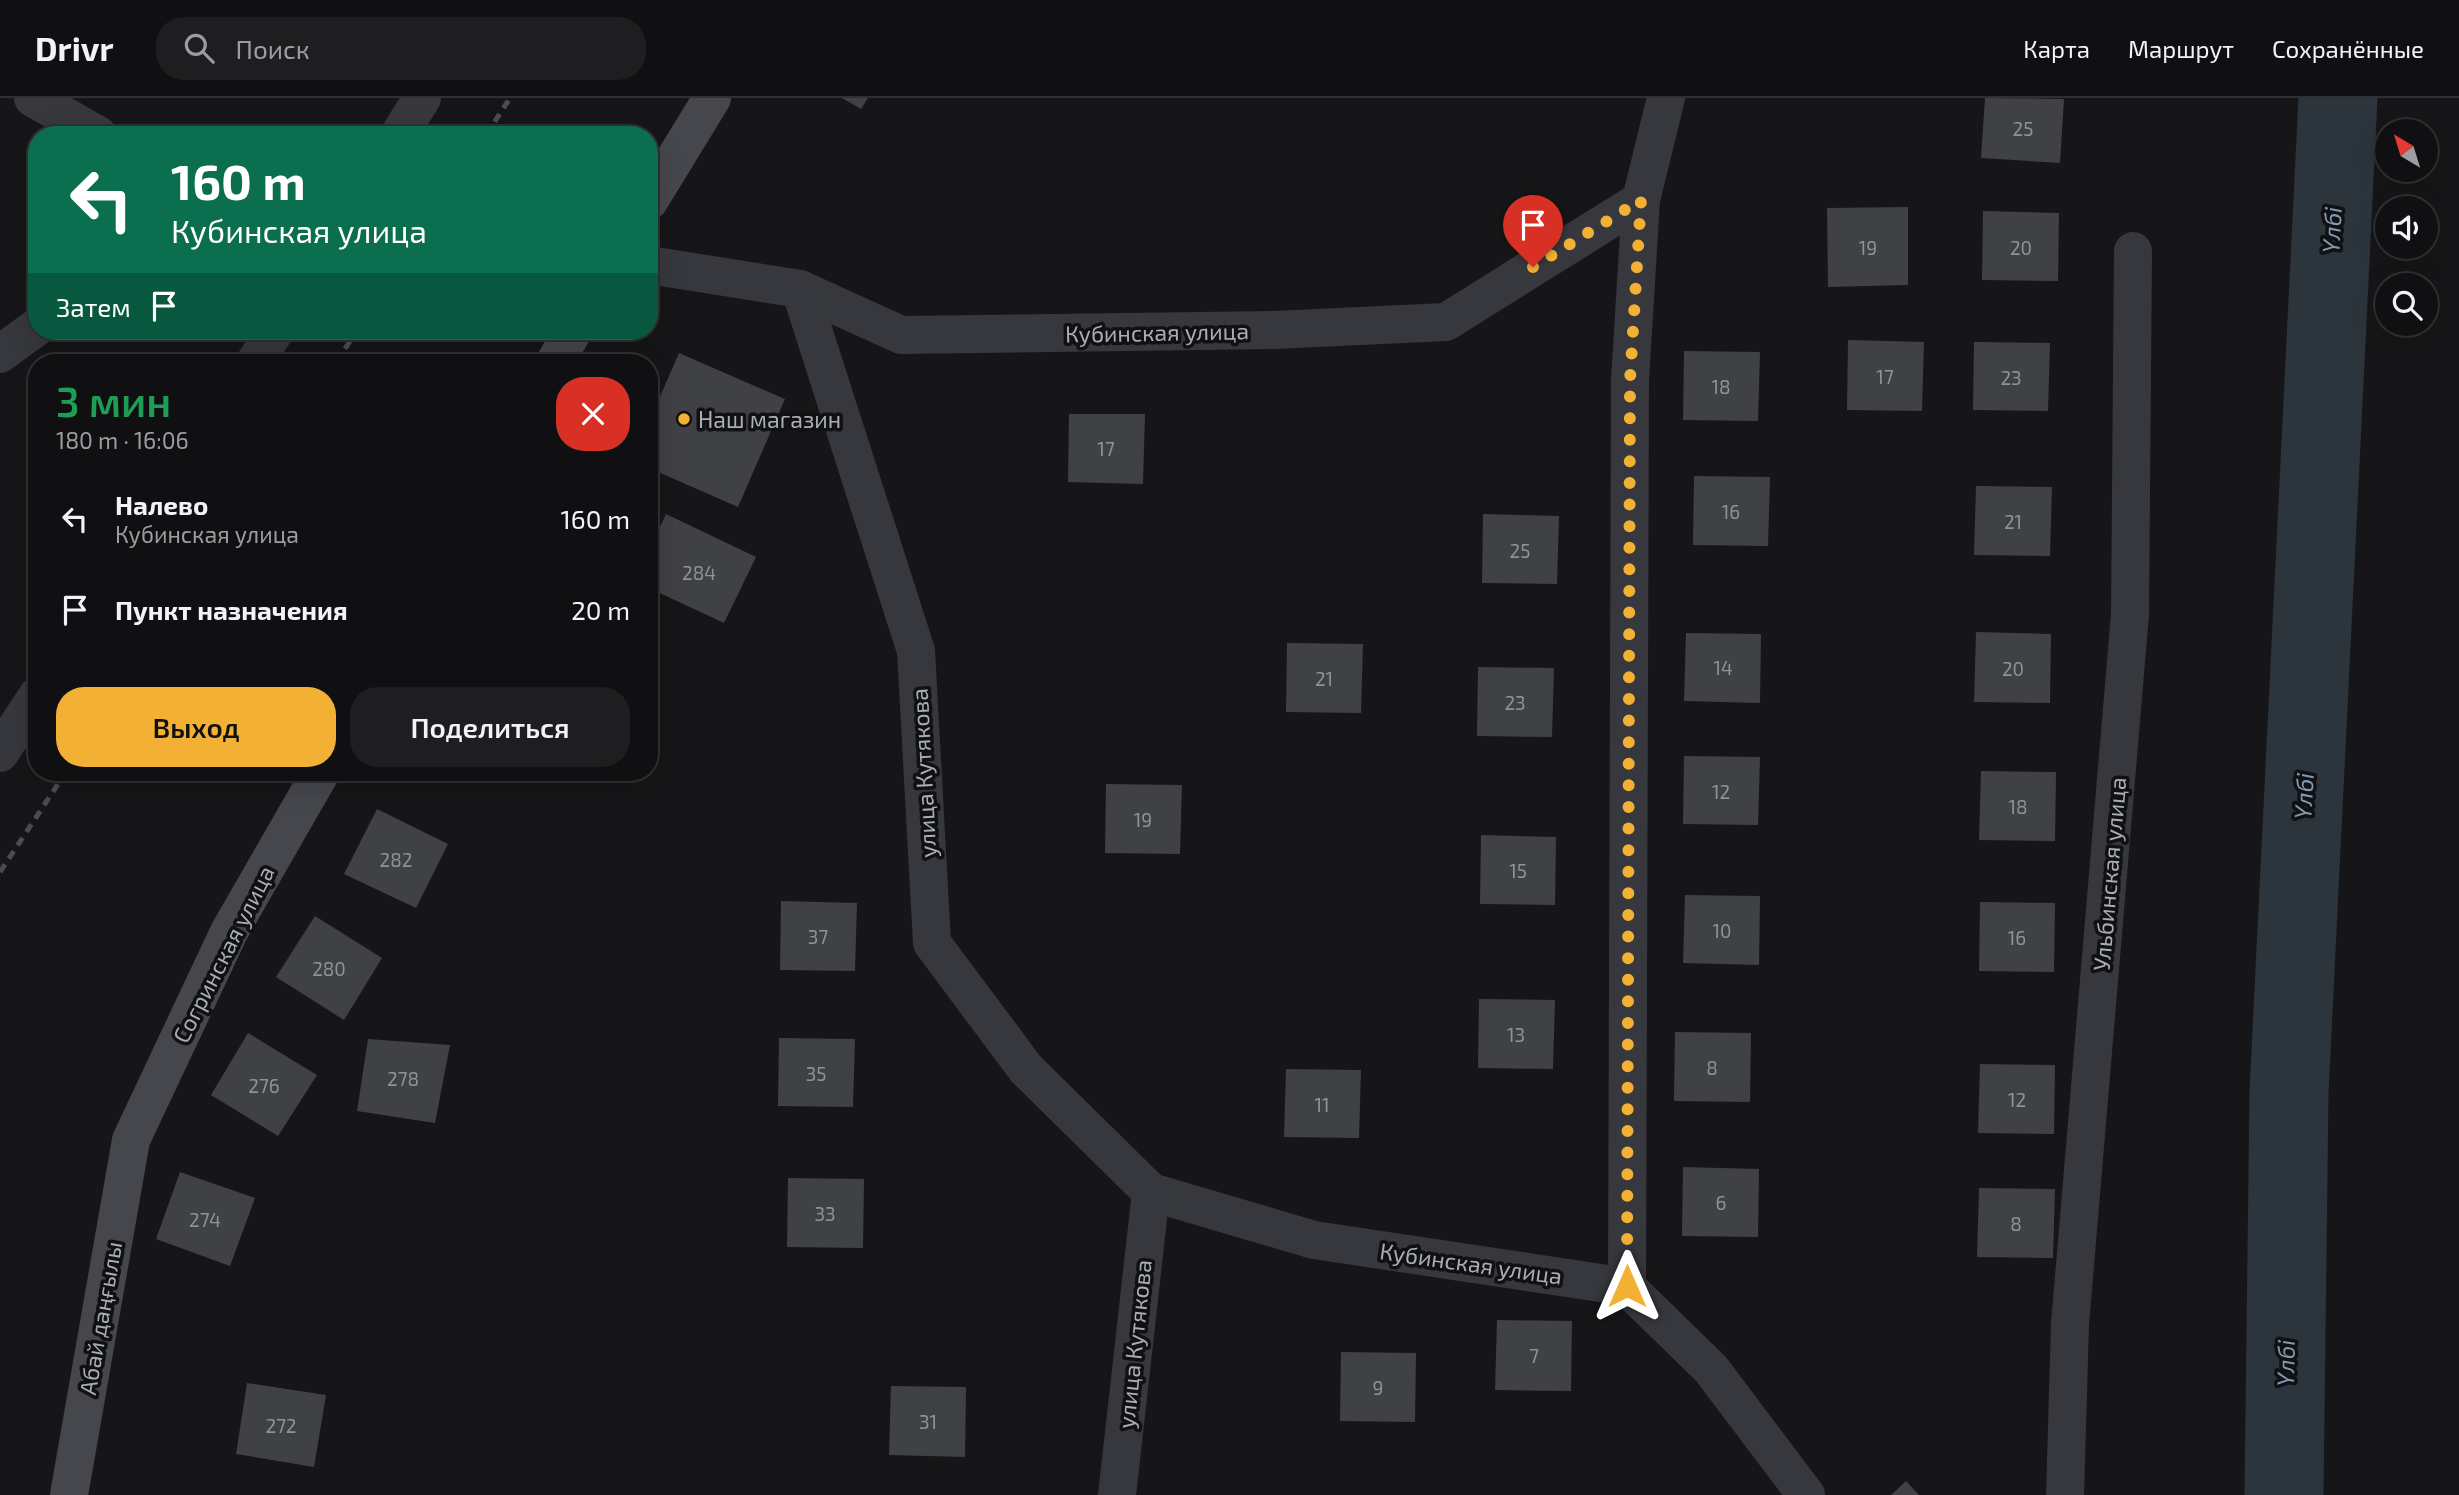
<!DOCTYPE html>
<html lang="ru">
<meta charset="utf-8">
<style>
body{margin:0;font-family:"Exo 2",sans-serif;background:#1e1e20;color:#f1f3f6;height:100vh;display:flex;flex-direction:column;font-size:26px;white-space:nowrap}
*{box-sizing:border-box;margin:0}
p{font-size:23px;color:#9c9d9f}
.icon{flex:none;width:38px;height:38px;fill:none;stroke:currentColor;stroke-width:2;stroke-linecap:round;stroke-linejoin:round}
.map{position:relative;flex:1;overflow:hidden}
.drawer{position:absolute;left:28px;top:256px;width:630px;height:427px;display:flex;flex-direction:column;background:#101012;border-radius:28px;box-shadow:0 7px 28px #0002,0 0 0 2px #303032}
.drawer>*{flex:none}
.hud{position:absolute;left:28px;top:28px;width:630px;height:214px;border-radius:28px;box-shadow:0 7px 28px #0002,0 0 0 2px #303032;background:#0b6e4f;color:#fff;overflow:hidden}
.needle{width:46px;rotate:322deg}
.buttons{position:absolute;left:2375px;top:21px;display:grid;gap:14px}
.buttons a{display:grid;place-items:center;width:63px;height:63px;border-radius:50%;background:#101012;box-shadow:0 7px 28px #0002,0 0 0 2px #303032;font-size:35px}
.pin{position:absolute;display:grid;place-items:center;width:60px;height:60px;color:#fff;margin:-72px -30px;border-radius:50% 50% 50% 0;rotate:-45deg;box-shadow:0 0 7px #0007}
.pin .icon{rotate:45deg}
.me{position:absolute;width:77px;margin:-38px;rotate:0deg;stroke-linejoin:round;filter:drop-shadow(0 0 5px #0008)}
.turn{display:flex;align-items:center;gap:24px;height:147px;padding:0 28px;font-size:32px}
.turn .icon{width:91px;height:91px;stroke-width:2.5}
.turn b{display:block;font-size:49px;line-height:60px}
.then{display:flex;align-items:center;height:66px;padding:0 28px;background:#0003;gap:14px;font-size:26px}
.round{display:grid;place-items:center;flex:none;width:74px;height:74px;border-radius:28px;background:#1e1e20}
.summary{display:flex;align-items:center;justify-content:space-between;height:119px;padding:0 28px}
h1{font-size:42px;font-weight:600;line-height:52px;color:#1e9e55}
.cta{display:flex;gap:14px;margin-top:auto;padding:14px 28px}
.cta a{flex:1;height:80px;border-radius:28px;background:#f2b134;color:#111;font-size:28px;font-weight:600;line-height:80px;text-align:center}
.cta a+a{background:#1e1e20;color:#f1f3f6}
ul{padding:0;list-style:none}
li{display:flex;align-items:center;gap:21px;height:91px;padding:0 28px}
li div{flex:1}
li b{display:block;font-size:26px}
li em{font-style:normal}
header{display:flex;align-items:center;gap:42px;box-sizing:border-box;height:98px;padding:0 35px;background:#101012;border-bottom:2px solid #303032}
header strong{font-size:33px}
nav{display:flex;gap:38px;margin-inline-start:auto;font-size:24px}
.search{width:490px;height:63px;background:#1e1e20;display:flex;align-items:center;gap:18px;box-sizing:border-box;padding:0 24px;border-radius:28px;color:#9c9d9f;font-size:26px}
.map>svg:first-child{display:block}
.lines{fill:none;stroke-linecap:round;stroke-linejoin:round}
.river{stroke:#2c353c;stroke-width:79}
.building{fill:#404145}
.minor{stroke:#37383d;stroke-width:38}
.tertiary{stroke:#37383d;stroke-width:38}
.secondary{stroke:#45474d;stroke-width:38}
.rail{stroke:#4a4c52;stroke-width:5;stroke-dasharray:9 7;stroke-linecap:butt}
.route{stroke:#f2b134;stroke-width:12;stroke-dasharray:0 21.6}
.poi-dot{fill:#f2b134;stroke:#111113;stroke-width:2.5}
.labels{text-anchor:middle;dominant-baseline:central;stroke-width:7;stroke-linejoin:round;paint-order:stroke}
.number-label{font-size:19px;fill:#8e929b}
.street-label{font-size:23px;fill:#a8adb8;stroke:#111113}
.poi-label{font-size:23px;fill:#a8adb8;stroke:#111113;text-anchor:start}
.water-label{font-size:24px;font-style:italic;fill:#7f9bb3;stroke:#111113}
</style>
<header>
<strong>Drivr</strong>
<div class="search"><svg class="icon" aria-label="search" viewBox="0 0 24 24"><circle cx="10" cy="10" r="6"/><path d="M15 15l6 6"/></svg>Поиск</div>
<nav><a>Карта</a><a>Маршрут</a><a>Сохранённые</a></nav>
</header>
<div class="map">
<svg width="2459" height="1397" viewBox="0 0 2459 1397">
<rect width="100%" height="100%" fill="#161618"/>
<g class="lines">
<polyline class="river" points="2284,1397 2289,994 2338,0"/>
</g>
<g class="building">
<polygon points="842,0 868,0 861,11"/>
<polygon points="1985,0 2064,1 2060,65 1981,60"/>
<polygon points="1908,109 1908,187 1828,189 1827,110"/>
<polygon points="1983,113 2059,115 2058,183 1982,182"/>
<polygon points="1848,242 1924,244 1922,313 1847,312"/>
<polygon points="1974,244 2050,245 2048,313 1973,312"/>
<polygon points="1684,253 1760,254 1758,323 1683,322"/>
<polygon points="679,255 785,301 738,409 649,370 649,324"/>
<polygon points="1069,316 1145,316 1143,386 1068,384"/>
<polygon points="1694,378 1770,379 1768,448 1693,447"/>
<polygon points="1976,388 2052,389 2050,458 1974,457"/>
<polygon points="666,416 756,459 724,525 649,490 649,452"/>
<polygon points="1483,416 1559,418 1557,486 1482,485"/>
<polygon points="1976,534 2051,536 2050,605 1974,604"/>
<polygon points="1686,535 1761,536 1760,605 1684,603"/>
<polygon points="1287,545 1363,546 1361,615 1286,614"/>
<polygon points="1478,569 1554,570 1552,639 1477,638"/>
<polygon points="1684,658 1760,659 1758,727 1683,726"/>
<polygon points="1981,673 2056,674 2055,743 1979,742"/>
<polygon points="1106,686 1182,687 1180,756 1105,755"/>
<polygon points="377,711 448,746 416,810 344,776"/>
<polygon points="1481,737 1556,739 1555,807 1480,806"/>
<polygon points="1685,797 1760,798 1759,867 1683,865"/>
<polygon points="781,803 857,805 855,873 780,872"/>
<polygon points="1980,804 2055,805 2054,874 1979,873"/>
<polygon points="315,818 382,860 344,922 276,879"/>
<polygon points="1479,901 1555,902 1553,971 1478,970"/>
<polygon points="1675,934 1751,935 1750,1004 1674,1003"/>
<polygon points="248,935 317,977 278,1038 211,997"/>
<polygon points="779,940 855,941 853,1009 778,1008"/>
<polygon points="368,941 450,947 435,1025 357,1013"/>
<polygon points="1980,966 2055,967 2054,1036 1978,1035"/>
<polygon points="1286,971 1361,972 1359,1040 1284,1039"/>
<polygon points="1683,1069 1759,1071 1758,1139 1682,1138"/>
<polygon points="180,1074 255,1100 230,1168 156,1141"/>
<polygon points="788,1080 864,1081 863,1150 787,1149"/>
<polygon points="1979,1090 2055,1091 2053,1160 1977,1159"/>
<polygon points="1497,1222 1572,1223 1571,1293 1495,1292"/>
<polygon points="1341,1254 1416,1255 1415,1324 1340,1323"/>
<polygon points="247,1285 326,1297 314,1369 236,1356"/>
<polygon points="891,1288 966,1289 965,1359 889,1357"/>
<polygon points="1906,1383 1919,1397 1891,1397"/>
</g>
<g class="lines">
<g class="minor">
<polyline points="649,167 800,191 901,237 1274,232 1446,224 1641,102 1666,0"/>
<polyline points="800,191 916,553 932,845 1026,971 1151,1094 1314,1142 1627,1189 1711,1271 1806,1397"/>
<polyline points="0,256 37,229"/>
<polyline points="1627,1189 1630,282 1641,102"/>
<polyline points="1117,1397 1151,1094"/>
<polyline points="2065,1397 2070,1226 2130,516 2133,153"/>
</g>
<g class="tertiary">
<polyline points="33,0 98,37"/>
<polyline points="399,37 422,0"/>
<polyline points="255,264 275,233"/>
<polyline points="0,655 37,598"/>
</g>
<g class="secondary">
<polyline points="649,103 712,0"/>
<polyline points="555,264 573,233"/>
<polyline points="69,1397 131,1042 229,834 321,674"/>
</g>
<g class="rail">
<polyline points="486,37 510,0"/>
<polyline points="336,264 357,233"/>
<polyline points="0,774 66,674"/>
</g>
</g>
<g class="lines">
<polyline class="route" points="1533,169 1641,102 1630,282 1627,1188"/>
</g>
<circle class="poi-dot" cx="684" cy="321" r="7"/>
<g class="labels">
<g class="number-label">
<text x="2023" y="30">25</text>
<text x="1868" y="149">19</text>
<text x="2021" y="149">20</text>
<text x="1885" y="278">17</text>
<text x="2011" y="279">23</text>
<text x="1721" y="288">18</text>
<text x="1106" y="350">17</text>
<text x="1731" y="413">16</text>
<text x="2013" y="423">21</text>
<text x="1520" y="452">25</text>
<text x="699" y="474">284</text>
<text x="1723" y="569">14</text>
<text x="2013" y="570">20</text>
<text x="1324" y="580">21</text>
<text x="1515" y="604">23</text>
<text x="1721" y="693">12</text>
<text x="2018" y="708">18</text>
<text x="1143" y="721">19</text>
<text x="396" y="761">282</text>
<text x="1518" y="772">15</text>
<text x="1722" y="832">10</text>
<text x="818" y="838">37</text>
<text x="2017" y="839">16</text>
<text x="329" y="870">280</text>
<text x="1516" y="936">13</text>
<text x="1712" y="969">8</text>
<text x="816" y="975">35</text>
<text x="403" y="980">278</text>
<text x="264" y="987">276</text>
<text x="2017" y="1001">12</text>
<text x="1322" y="1006">11</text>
<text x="1721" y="1104">6</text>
<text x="825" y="1115">33</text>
<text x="205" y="1121">274</text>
<text x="2016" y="1125">8</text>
<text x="1534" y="1257">7</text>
<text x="1378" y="1289">9</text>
<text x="928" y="1323">31</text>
<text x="281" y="1327">272</text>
</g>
<g class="street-label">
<text transform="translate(1157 234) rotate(-1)">Кубинская улица</text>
<text transform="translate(923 675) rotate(-93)">улица Кутякова</text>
<text transform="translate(2109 776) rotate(-85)">Ульбинская улица</text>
<text transform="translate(223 856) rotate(-63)">Согринская улица</text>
<text transform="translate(1471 1165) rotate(8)">Кубинская улица</text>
<text transform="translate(100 1220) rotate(-80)">Абай даңғылы</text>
<text transform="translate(1134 1246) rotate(-84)">улица Кутякова</text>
</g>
<g class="poi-label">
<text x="698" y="321">Наш магазин</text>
</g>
<g class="water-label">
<text transform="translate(2331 132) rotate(-87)">Үлбі</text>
<text transform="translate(2303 698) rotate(-87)">Үлбі</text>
<text transform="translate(2285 1265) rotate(-89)">Үлбі</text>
</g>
</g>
</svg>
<div class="buttons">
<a><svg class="needle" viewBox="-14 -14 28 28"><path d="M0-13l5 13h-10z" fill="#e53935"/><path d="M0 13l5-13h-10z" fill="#9c9d9f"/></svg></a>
<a><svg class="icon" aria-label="sound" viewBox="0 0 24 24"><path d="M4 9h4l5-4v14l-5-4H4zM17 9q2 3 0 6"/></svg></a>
<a><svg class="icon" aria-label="search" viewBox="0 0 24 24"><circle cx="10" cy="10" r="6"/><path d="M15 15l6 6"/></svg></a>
</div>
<div class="pin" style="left:1533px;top:169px;background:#d93025"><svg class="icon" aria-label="arrive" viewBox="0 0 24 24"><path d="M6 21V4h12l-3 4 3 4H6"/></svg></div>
<svg class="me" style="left:1627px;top:1188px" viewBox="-20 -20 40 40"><path d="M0-17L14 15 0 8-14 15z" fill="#f2b134" stroke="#fff" stroke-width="4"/></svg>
<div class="hud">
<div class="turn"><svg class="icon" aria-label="left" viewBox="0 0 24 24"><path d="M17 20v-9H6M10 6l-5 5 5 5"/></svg><div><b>160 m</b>Кубинская улица</div></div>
<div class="then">Затем<svg class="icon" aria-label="arrive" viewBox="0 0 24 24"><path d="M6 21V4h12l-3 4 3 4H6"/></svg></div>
</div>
<section class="drawer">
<div class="summary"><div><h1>3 мин</h1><p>180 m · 16:06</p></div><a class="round" style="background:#d93025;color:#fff"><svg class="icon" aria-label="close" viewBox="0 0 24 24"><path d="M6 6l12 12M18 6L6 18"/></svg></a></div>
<ul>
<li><svg class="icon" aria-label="left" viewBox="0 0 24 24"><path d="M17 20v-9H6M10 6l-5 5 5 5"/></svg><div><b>Налево</b><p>Кубинская улица</p></div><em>160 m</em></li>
<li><svg class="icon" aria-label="arrive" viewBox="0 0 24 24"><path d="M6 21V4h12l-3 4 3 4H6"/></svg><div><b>Пункт назначения</b></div><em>20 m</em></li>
</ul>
<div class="cta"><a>Выход</a><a>Поделиться</a></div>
</section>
</div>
